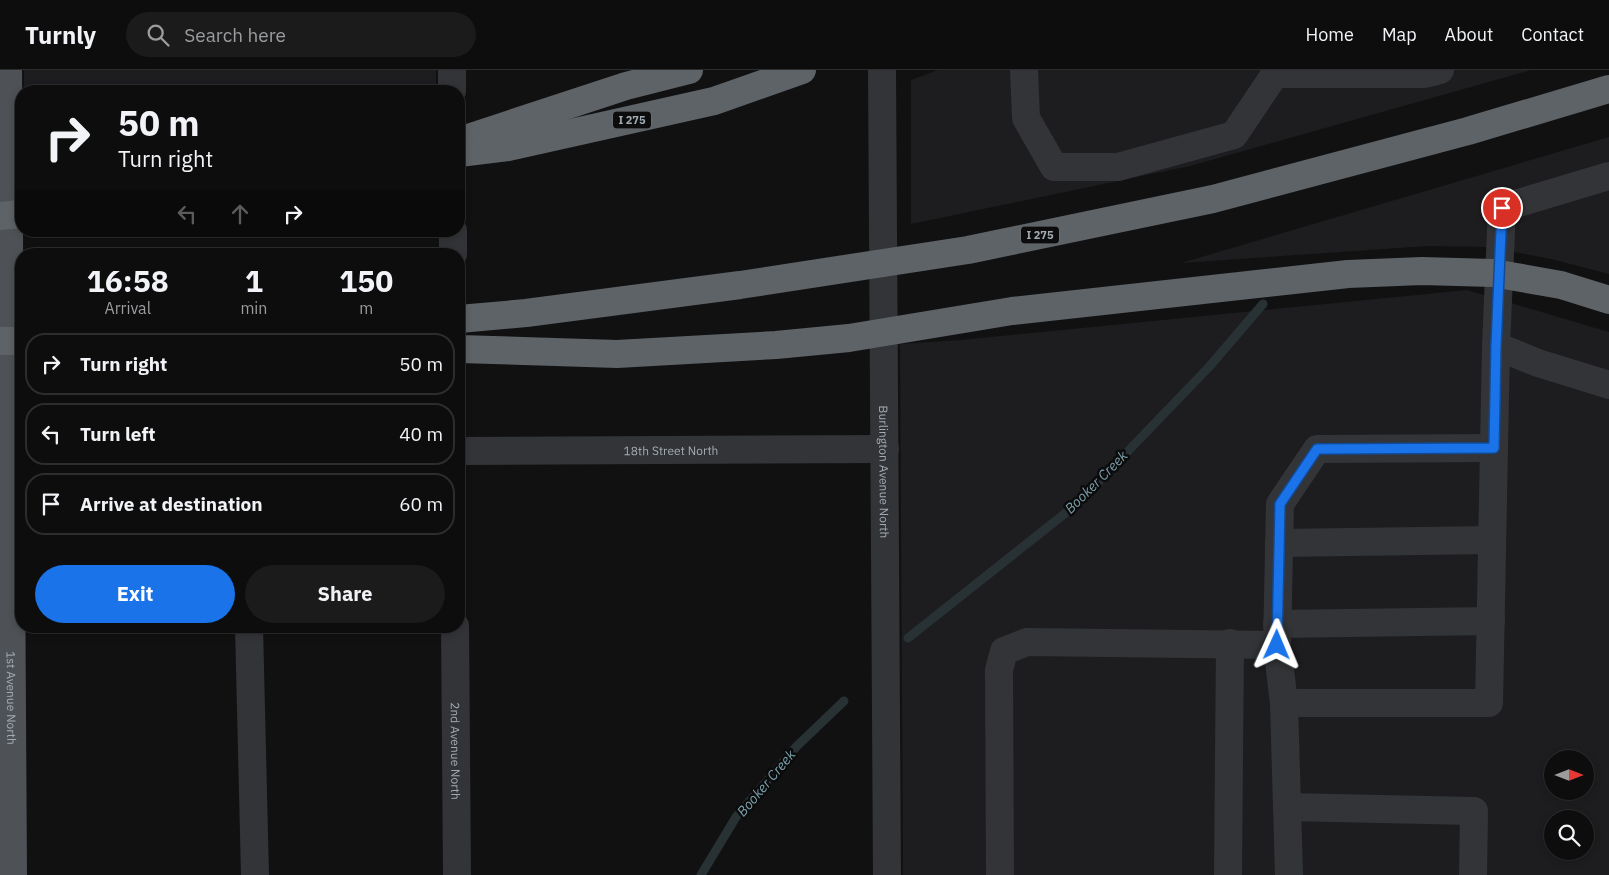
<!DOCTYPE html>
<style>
body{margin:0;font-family:"IBM Plex Sans",sans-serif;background:#1b1b1c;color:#f1f3f6;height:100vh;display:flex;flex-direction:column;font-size:19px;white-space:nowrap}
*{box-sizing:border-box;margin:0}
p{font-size:16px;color:#9a9c9e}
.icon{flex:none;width:28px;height:28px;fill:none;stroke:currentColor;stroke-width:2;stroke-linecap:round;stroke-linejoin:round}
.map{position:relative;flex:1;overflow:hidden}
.drawer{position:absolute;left:15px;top:178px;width:450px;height:385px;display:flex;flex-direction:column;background:#0d0d0e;border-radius:20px;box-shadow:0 2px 8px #0003,0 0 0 1px #2d2d2e}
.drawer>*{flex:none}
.top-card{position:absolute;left:15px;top:15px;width:450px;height:152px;border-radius:20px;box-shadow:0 2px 8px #0003,0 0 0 1px #2d2d2e;background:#0d0d0e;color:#f1f3f6;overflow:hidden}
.needle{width:32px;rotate:90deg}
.buttons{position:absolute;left:1544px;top:680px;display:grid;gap:10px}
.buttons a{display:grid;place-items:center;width:50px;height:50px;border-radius:50%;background:#0d0d0e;box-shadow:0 2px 8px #0003,0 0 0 1px #2d2d2e;font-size:25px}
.pin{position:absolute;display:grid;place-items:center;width:42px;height:42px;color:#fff;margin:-21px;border:2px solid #fff;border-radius:50%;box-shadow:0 1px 5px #0007}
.me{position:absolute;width:55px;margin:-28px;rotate:1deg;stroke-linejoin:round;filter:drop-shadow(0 0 4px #0008)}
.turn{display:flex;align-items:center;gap:18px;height:105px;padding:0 20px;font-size:22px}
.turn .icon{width:65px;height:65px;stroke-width:2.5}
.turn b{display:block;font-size:35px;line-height:42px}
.lanes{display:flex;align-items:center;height:48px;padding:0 20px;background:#0003;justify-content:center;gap:25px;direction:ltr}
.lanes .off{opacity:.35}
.eta{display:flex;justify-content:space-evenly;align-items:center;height:85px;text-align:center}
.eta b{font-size:30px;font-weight:700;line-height:35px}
.action{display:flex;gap:10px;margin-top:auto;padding:10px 20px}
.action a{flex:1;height:58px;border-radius:30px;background:#1a73e8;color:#fff;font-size:20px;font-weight:700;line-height:58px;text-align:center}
.action a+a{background:#1b1b1c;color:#f1f3f6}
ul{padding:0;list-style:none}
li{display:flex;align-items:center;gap:15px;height:62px;margin:0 10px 8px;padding:0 10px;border:2px solid #2d2d2e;border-radius:20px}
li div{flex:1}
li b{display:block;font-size:19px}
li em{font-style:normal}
header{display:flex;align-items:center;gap:30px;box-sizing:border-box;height:70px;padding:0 25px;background:#0d0d0e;border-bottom:1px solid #2d2d2e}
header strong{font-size:24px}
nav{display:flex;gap:28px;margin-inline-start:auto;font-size:18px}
.search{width:350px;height:45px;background:#1b1b1c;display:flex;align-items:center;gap:12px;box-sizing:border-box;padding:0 18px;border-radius:28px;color:#9a9c9e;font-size:19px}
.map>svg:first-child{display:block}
.built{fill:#1d1d1f;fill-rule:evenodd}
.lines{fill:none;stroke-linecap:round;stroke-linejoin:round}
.stream{stroke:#283235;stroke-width:9}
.minor{stroke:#323437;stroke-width:28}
.major{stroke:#4e5256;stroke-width:28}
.highway{stroke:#5e6367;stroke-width:28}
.highway-bridge{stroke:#5e6367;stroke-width:28}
.route-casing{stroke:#114b97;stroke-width:12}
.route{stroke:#1a73e8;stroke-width:9}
.labels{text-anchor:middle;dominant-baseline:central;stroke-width:5;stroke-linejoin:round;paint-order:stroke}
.shield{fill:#0c0c0d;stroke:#767b80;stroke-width:1}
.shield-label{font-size:11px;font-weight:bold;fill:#a3abb2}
.street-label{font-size:12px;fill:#a3abb2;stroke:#0c0c0d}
.water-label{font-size:14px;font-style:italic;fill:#7ba1ac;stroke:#0c0c0d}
</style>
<header>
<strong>Turnly</strong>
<div class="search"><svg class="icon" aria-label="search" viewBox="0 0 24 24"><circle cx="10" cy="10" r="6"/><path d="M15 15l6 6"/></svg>Search here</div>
<nav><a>Home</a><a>Map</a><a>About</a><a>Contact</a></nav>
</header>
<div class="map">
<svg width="1609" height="805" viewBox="0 0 1609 805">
<rect width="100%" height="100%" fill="#111112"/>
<g class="built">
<rect x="24" y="0" width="412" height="21"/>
<polygon points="938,0 1531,0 1190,96 911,154 911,10"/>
<polygon points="1609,67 1609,204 1551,189 1489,177 1427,176 1181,193"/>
<path d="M1467,220L1609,262V805H903L900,274L961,270ZM1552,689H1585V721H1552ZM1552,749H1585V781H1552Z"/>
</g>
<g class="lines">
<g class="stream">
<polyline points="908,568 1077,434 1209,297 1263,234"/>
<polyline points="701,805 736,747 796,677 844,631"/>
</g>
<g class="minor">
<polyline points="452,0 452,21"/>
<path id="s1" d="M882,0L887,805"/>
<polyline points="1024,0 1026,48 1054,97 1118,97 1234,65 1275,4"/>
<polyline points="1275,4 1425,4 1440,0"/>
<polyline points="453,161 453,184"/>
<polyline points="1496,276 1538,293 1609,315"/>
<path id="s2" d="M459,381L885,379"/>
<polyline points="1279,473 1492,470"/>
<polyline points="1277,554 1491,551"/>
<polyline points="249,556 255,805"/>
<path id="s3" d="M455,556L457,805"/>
<polyline points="1277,575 1280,434 1317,379 1494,378"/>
<polyline points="1284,633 1489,633 1496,276 1502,138 1609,106"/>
<polyline points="1287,737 1474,741 1473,805"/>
<polyline points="1000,805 999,600 1004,581 1027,572 1277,575 1284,633 1289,805"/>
<polyline points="1228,805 1230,573"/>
</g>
<path class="major" id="s4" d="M8,0L13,805"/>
<g class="highway">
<polyline points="459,71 626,16 689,0"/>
<polyline points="459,83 508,77 714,31 802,0"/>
</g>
<g class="highway-bridge">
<polyline points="0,146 21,144"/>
<polyline points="459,249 526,243 740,215 968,180 1213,129 1468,61 1609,19"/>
<polyline points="0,271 21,271"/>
<polyline points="459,279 617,284 776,275 849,268 1012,241 1348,204 1422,201 1493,203 1561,215 1609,230"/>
</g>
</g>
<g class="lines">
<defs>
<polyline id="route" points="1277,575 1280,434 1317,379 1494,378 1496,276 1502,138"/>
</defs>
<use href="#route" class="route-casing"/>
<use href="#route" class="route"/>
</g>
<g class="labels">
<g class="shield">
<rect x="613" y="41.5" width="38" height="17" rx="4"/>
<rect x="1021" y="156.5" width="38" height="17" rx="4"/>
</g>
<g class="shield-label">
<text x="632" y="50">I 275</text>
<text x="1040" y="165">I 275</text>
</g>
<g class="street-label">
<text stroke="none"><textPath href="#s2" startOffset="212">18th Street North</textPath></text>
<text stroke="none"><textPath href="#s1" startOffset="402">Burlington Avenue North</textPath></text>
<text stroke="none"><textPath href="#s4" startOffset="628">1st Avenue North</textPath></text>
<text stroke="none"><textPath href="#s3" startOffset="125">2nd Avenue North</textPath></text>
</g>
<g class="water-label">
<text transform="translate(1096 412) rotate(-45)">Booker Creek</text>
<text transform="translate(766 713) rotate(-50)">Booker Creek</text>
</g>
</g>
</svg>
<div class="buttons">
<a><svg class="needle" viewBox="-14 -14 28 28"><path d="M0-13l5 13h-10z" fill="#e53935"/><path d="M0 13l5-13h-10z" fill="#9a9c9e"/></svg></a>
<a><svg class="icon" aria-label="search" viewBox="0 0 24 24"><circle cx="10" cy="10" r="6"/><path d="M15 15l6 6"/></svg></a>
</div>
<div class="pin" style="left:1502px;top:138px;background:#d93025"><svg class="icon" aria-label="arrive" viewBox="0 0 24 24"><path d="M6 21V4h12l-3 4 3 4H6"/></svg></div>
<svg class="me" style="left:1277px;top:575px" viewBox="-20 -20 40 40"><path d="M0-17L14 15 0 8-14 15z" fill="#1a73e8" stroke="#fff" stroke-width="4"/></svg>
<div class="top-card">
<div class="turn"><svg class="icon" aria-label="right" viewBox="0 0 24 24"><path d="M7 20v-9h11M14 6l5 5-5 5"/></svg><div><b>50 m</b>Turn right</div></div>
<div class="lanes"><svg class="icon off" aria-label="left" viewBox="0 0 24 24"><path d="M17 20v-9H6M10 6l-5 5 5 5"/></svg><svg class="icon off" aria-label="ahead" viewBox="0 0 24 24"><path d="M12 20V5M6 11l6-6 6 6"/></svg><svg class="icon" aria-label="right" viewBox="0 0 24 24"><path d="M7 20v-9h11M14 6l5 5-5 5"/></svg></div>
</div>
<section class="drawer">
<div class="eta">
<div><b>16:58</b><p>Arrival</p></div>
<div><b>1</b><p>min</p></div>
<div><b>150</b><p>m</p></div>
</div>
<ul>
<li><svg class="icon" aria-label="right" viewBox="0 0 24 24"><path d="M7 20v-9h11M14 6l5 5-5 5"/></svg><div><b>Turn right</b></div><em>50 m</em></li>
<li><svg class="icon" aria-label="left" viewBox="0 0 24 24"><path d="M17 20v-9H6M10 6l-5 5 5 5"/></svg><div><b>Turn left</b></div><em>40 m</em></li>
<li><svg class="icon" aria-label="arrive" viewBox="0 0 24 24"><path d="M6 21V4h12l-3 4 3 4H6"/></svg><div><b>Arrive at destination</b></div><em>60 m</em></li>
</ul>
<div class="action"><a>Exit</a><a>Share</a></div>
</section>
</div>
